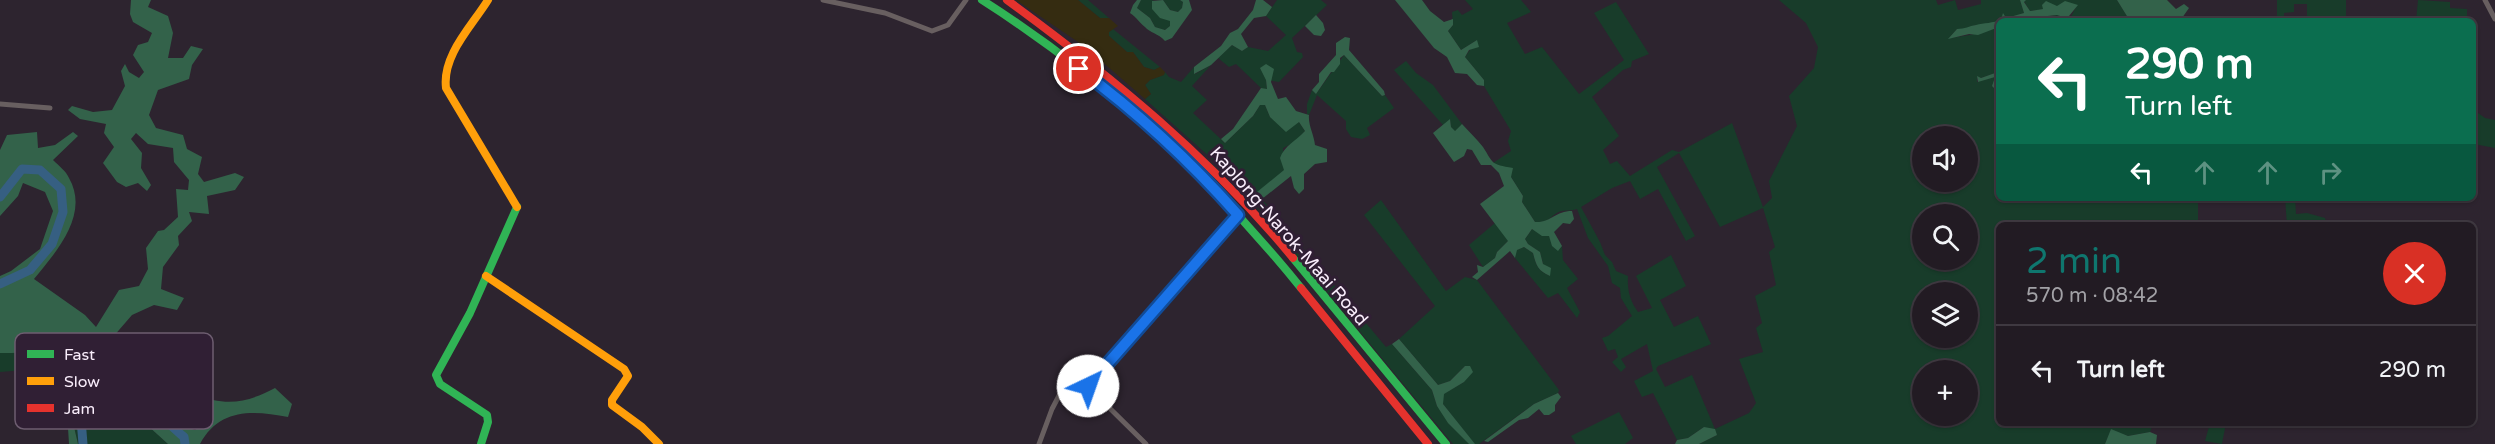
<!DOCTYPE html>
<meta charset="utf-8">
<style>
body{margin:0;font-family:"Varela Round",sans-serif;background:#2a242b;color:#f1f3f6;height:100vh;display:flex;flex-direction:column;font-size:22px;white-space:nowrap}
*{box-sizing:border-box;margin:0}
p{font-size:20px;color:#a2a1a6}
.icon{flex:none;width:33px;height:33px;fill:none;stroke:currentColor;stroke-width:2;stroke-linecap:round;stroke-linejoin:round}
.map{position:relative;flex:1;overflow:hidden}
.details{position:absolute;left:1996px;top:222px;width:480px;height:204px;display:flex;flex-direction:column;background:#221b23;border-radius:9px;box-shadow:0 2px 4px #0004,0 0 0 2px #3f3941}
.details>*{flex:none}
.hud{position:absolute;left:1996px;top:18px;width:480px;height:183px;border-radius:9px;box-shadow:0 2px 4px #0004,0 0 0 2px #3f3941;background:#0b6e4f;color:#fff;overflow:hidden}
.buttons{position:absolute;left:1912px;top:126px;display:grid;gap:12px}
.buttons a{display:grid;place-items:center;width:66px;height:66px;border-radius:50%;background:#221b23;box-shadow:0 2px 4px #0004,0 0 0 2px #3f3941;font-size:30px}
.pin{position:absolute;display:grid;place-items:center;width:51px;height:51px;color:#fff;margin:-26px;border:3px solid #fff;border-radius:50%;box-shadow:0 2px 6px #0007}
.me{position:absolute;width:66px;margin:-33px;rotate:42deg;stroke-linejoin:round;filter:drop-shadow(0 0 4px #0008)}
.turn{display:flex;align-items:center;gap:21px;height:126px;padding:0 30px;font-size:27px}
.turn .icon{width:78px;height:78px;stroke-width:2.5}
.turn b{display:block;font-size:42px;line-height:51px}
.lanes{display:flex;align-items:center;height:57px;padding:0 30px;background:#0003;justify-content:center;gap:30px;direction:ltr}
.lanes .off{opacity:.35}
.round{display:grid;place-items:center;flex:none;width:63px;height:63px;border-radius:32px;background:#2a242b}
.overview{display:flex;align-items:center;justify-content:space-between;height:102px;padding:0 30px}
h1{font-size:36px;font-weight:600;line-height:45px;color:#0f766e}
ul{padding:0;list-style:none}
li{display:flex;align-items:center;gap:18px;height:90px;padding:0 30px;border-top:2px solid #3f3941}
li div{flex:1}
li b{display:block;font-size:22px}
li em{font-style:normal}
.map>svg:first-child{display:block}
.green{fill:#183c2a;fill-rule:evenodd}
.forest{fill:#33624a}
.sand{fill:#352c11}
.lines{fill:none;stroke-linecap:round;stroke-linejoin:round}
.river{stroke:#365f82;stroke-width:9}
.street{stroke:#685f60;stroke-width:5}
.fast{stroke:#30b455;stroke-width:8}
.slow{stroke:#ff9f0a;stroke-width:8}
.jam{stroke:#e5322d;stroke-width:8}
.route-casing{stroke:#114b97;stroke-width:15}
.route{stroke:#1a73e8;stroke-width:10}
.labels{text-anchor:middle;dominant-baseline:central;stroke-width:6;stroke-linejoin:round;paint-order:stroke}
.street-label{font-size:18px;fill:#faeefc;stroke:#301f34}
.key{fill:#301f34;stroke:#6d5d70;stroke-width:1.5}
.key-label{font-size:16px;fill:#faeefc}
</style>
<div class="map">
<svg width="2495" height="444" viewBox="0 0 2495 444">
<rect width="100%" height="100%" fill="#2d242f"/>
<g class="green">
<polygon points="1078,0 1088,0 1109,18 1100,18"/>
<polygon points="1141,0 1154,0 1152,1 1170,20 1170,26 1165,30 1155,27 1150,18 1137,8"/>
<polygon points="1163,0 1180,0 1183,2 1182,8 1178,12 1170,10"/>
<polygon points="1277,0 1321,0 1327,5 1292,38 1297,52 1302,53 1303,57 1279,82 1266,80 1267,90 1261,88 1236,64 1229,67 1218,58 1232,45 1242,51 1248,47 1268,51 1286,35 1266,16"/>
<path d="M1465,0H1521L1531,12L1507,23L1525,54L1542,47L1579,94L1624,60L1594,13L1616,2L1649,54L1632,61L1631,67L1623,70L1592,97L1619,136L1603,150L1610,164L1617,161L1630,176L1672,150L1679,152L1732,123L1763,207L1772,198L1769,181L1797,126L1789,96L1814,68L1818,47L1806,23L1779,0H1936L1938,5L1955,0L1958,10L1981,4V0H2020L2024,13L1985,25H1975L1969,29H1957L1949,38C1967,36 1982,33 1999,27V68H1996L1995,73L1981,78L1977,77V82L1996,76L1992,86L1999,93L2000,198H2198V225H2000V423H2153L2150,432L2128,436L2111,430L2105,444H1699L1717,435L1704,427L1688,438L1677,440L1653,393L1642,397L1634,381L1653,371L1647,344L1621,359L1626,367L1621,372L1612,362L1618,357L1615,349L1608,351L1602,338L1608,336L1632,316L1621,298L1620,288L1612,283L1608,266L1588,238L1577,209C1572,211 1568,210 1562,211C1550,214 1552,223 1535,222L1522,202L1523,196L1511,177L1493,163L1511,151L1508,141L1511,131L1484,86V80L1465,57L1477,40L1461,50L1448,31L1453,25L1452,12L1458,10L1462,15L1473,9ZM1923,136H1968V182H1923ZM1679,153L1720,227L1763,208L1775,247L1769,252L1776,285L1755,296L1762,323L1756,328L1763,352L1739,359L1756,403L1749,413L1715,429L1692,375L1665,387L1656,369L1658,366L1711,344L1698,316L1674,327L1660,300L1686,286L1671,255L1636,276L1652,308L1638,312C1630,301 1627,290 1628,276L1616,271L1612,262L1605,255L1600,242L1581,207L1612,188L1630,181L1640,199L1658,189L1686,241L1695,236L1657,167ZM1923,214H1968V260H1923ZM1923,292H1968V338H1923ZM1923,370H1968V416H1923Z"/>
<polygon points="2026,0 2117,0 2130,21 2069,21 2077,5 2030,11 2024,1"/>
<polygon points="2277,0 2346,0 2346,21 2307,21 2307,4 2294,4 2294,12 2284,13 2284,21 2277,21"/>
<polygon points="2418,0 2450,2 2450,8 2467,9 2467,21 2416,21"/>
<polygon points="2057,15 2063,17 2064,21 2016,21"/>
<polygon points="1113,29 1160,67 1154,70 1144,67 1133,52 1127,52 1109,36 1109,32"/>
<polygon points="1344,55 1382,96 1385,95 1394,108 1367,128 1370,135 1362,139 1351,137 1346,129 1346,121 1317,95 1309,115 1307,114 1307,104 1312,90 1316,94"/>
<polygon points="1406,61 1416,73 1433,85 1462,124 1455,132 1451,127 1450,120 1443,125 1394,70"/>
<polygon points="1211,65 1192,86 1207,100 1193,113 1225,143 1253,116 1260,105 1265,105 1270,117 1299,122 1305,131 1295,142 1283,148 1285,170 1257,193 1386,347 1392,344 1432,390 1437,406 1469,444 1453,444 1260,211 1212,159 1145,99 1151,94 1145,85 1150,80 1163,75 1165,72 1169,77 1181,82 1194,67 1195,74"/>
<polygon points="2474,110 2485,118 2495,120 2495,148 2474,144"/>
<polygon points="2285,198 2295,198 2296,214 2307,213 2325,218 2327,225 2287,225"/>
<polygon points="1381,200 1446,291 1465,277 1477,280 1559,390 1558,393 1534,404 1479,444 1474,444 1443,404 1443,394 1464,382 1465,366 1450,381 1438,385 1399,339 1435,306 1364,215"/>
<polygon points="1495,223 1509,240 1497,252 1495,258 1483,267 1469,245"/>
<path d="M1532,229L1549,236L1559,250L1562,246L1563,260L1578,279L1567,288L1580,312L1577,318L1558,293L1548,298L1515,258L1516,250L1524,247L1533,253C1536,265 1538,271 1550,276L1543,264L1540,252L1528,244L1525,239Z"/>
<polygon points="84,338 95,343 91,364 121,394 126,406 168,444 78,444 71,414 75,392 63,383 52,412 41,411 43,403 37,401 50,368 0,372 0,353 40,353 81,360"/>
<polygon points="1619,412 1633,438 1625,444 1576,444 1571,436"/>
<polygon points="2210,423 2226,423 2222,444 2205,441"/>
</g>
<g class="forest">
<path d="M131,0H151L148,7L168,16L173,33L168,58H183L191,46L203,49L192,65L189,79L158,90L149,115L156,128L183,135L187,149L202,157L198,174L204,182L235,173L244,177L235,190L207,196L209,214L189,212L192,221L178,236L179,245L163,267L161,289L184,298L177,310L154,305L132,315L106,345L110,360L140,372L141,388L177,424L195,430L206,422L213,400C236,405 254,399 275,388L292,404L288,417C253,410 219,408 200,444H168L126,406L121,394L113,386L88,385L82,375L96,369L91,364L95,343L84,339L81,360L72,370C49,349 29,353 0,353V276L11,271L40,249L53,211L45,192L23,183L18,196L0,216V150L7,135L37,132L38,148L55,145L73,132L78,136L53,160C59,166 66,171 69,178C90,215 56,252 34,279L85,315L96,327L119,290L139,286L148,269L146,248L158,231L164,230L178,217L176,189L188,190L189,180L174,162L173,148L148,144L136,133L131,139L142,153L141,168L151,185L147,191L138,183L126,187L117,182L103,163L114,147L104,133L106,124L80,119L68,110L72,106L93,112L112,110L125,86L121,71L125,64L129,72L139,78L144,72L133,55L138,45L148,42L152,33L133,22L130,14Z"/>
<path d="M1137,0H1141L1137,8L1150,18L1155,27L1165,30L1170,26V21L1160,18L1152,9V1L1163,0L1170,10L1178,12L1182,8L1183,2L1180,0H1189L1192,10L1172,38L1165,41C1158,33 1150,33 1145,27C1139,22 1137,18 1130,13L1133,5Z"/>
<polygon points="1256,0 1263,0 1272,7 1266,16 1254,18 1241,34 1248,47 1242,51 1232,45 1211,65 1194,74 1194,67 1221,46 1230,33 1238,29 1253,10"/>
<polygon points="1395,0 1422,0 1430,11 1444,22 1453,19 1453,25 1448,31 1461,50 1477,40 1479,47 1469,50 1465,57 1484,80 1484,86 1477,85 1467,74 1455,73 1447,57 1434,48"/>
<path d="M2020,0H2026L2024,2L2030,11L2043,9L2042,5L2046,1L2057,6L2065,1L2078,5L2069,16V21H2064L2063,17L2057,15L2000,21L1999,27L1978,35L1969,34L1948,39L1957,29C1965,29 1969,26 1976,25C1984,23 1993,23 2001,20L2003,13L2006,18L2024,13Z"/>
<polygon points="2117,0 2167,0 2176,9 2184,4 2189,8 2182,18 2185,21 2130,21"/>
<polygon points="1316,15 1323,23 1325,30 1321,36 1314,35 1305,26"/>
<polygon points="1345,37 1350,38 1349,50 1384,91 1385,95 1382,96 1344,55 1340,58 1340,64 1334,72 1331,72 1316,94 1312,90 1319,82 1319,74 1336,55 1336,43"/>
<path d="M1266,64L1274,69L1271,82L1278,99L1286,97L1296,111L1309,115C1308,125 1314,135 1315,145L1327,149V162L1315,164L1304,174V189L1299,194L1294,188L1291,176L1262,199L1257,192L1284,170L1280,158C1284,146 1296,141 1305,131L1299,122L1286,132L1270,117L1265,105H1260L1253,116L1225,143L1221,139L1233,129L1261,88L1267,89L1266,80L1260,68Z"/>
<polygon points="1996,68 1999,68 1999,93 1992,86 1995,77 1978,82 1977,76 1981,78 1995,73"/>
<path d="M1450,119L1451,127L1455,131L1462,124C1469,132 1477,139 1483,147C1494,164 1490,164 1513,168L1511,177L1523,196L1522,202L1535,222C1551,223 1555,211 1572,211L1574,219L1570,224L1563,223L1554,232L1562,246L1558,251L1552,246L1549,236H1542L1532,229L1525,239L1528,244L1540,252L1543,264L1551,268L1550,276C1538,271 1536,265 1533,253L1524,247L1517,250L1515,258L1510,251L1477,280L1472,277L1478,272L1477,265L1483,267L1495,258L1497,252L1508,241L1480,204L1504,186L1499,173L1491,165H1481L1472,150L1467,149L1464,156L1454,162L1433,133Z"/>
<polygon points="1399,339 1438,385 1450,381 1465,366 1470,366 1473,372 1464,382 1444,394 1443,404 1475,444 1469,444 1448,423 1437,406 1432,390 1392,344"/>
<polygon points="74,382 75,392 71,414 78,444 69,444 68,428 52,412 63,383"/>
<polygon points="1558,393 1561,397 1555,405 1555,411 1549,415 1544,415 1539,409 1528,418 1519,420 1488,442 1484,441 1534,404"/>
<polygon points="1704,427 1715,429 1717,435 1699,444 1675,444 1677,440 1688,438"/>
<polygon points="2111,429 2128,436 2150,432 2157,435 2156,444 2105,444"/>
</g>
<polygon class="sand" points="1016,0 1078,0 1100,18 1109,18 1118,26 1109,32 1109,36 1127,52 1133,52 1144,67 1154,70 1160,67 1165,72 1164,75 1150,80 1145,85 1151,94 1145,99 1084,46"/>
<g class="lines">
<g class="river">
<polyline points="0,197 22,169 40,170 61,189 63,212 52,244 30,270 0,284"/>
<path d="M83,444L79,394L81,382C127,374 152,410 184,437L185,444"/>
</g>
<g class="street">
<polyline points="823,0 885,13 932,31 948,25 966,0"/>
<polyline points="2485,0 2495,19"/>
<polyline points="0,104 50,108"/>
<polyline points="1088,386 1238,215"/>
<polyline points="1039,444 1052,409 1072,371 1146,444"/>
</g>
<g class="fast">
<path d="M982,0C1103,77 1211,177 1301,288"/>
<polyline points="1293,258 1446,444"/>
<polyline points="481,444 488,422 487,415 440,384 436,375 470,313 517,207"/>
</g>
<g class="slow">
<path d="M488,0C472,26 442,55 446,88L517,207"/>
<polyline points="486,276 624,369 628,376 612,400 612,405 642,427 659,444"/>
</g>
<g class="jam">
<path d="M1007,0C1111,76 1211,158 1293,258"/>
<polyline points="1301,288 1428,444"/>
</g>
</g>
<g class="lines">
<defs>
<path id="route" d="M1079,69C1136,111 1192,163 1238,215L1088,386"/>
</defs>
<use href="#route" class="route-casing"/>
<use href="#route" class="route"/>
</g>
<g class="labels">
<g class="street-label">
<text transform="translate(1289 236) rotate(49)">Kaplong-Narok-Maai Road</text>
</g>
</g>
<rect x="15" y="333" width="198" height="96" rx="9" class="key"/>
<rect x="27" y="350" width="27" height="8" fill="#30b455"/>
<rect x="27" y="377" width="27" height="8" fill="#ff9f0a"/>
<rect x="27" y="404" width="27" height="8" fill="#e5322d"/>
<g class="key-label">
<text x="64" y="360">Fast</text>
<text x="64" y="387">Slow</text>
<text x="64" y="414">Jam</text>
</g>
</svg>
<div class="buttons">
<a><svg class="icon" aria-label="sound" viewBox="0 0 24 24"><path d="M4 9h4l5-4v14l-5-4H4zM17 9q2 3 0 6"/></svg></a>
<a><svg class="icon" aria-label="search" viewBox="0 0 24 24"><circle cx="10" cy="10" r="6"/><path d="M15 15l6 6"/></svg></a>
<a><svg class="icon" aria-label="layers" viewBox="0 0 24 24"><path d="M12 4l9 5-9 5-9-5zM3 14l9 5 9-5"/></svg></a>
<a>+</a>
</div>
<div class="pin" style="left:1079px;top:69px;background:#d93025"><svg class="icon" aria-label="arrive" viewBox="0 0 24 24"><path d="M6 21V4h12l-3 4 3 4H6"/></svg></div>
<svg class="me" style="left:1088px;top:386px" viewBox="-20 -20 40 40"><circle r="19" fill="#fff"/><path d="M0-13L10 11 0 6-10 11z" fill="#1a73e8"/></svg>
<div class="hud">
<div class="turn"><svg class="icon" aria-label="left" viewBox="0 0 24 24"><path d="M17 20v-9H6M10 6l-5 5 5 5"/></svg><div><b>290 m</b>Turn left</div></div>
<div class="lanes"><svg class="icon" aria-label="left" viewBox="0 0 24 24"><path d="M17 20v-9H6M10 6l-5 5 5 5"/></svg><svg class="icon off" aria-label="ahead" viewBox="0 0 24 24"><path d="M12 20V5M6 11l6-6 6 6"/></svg><svg class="icon off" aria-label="ahead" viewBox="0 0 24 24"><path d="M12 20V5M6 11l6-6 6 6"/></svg><svg class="icon off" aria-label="right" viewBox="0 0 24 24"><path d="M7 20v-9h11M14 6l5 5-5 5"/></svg></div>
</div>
<section class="details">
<div class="overview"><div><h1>2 min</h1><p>570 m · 08:42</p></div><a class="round" style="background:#d93025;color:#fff"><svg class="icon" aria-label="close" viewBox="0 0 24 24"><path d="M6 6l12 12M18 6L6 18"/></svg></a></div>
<ul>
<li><svg class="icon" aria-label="left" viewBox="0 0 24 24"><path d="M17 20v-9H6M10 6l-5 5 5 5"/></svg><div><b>Turn left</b></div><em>290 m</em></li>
</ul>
</section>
</div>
